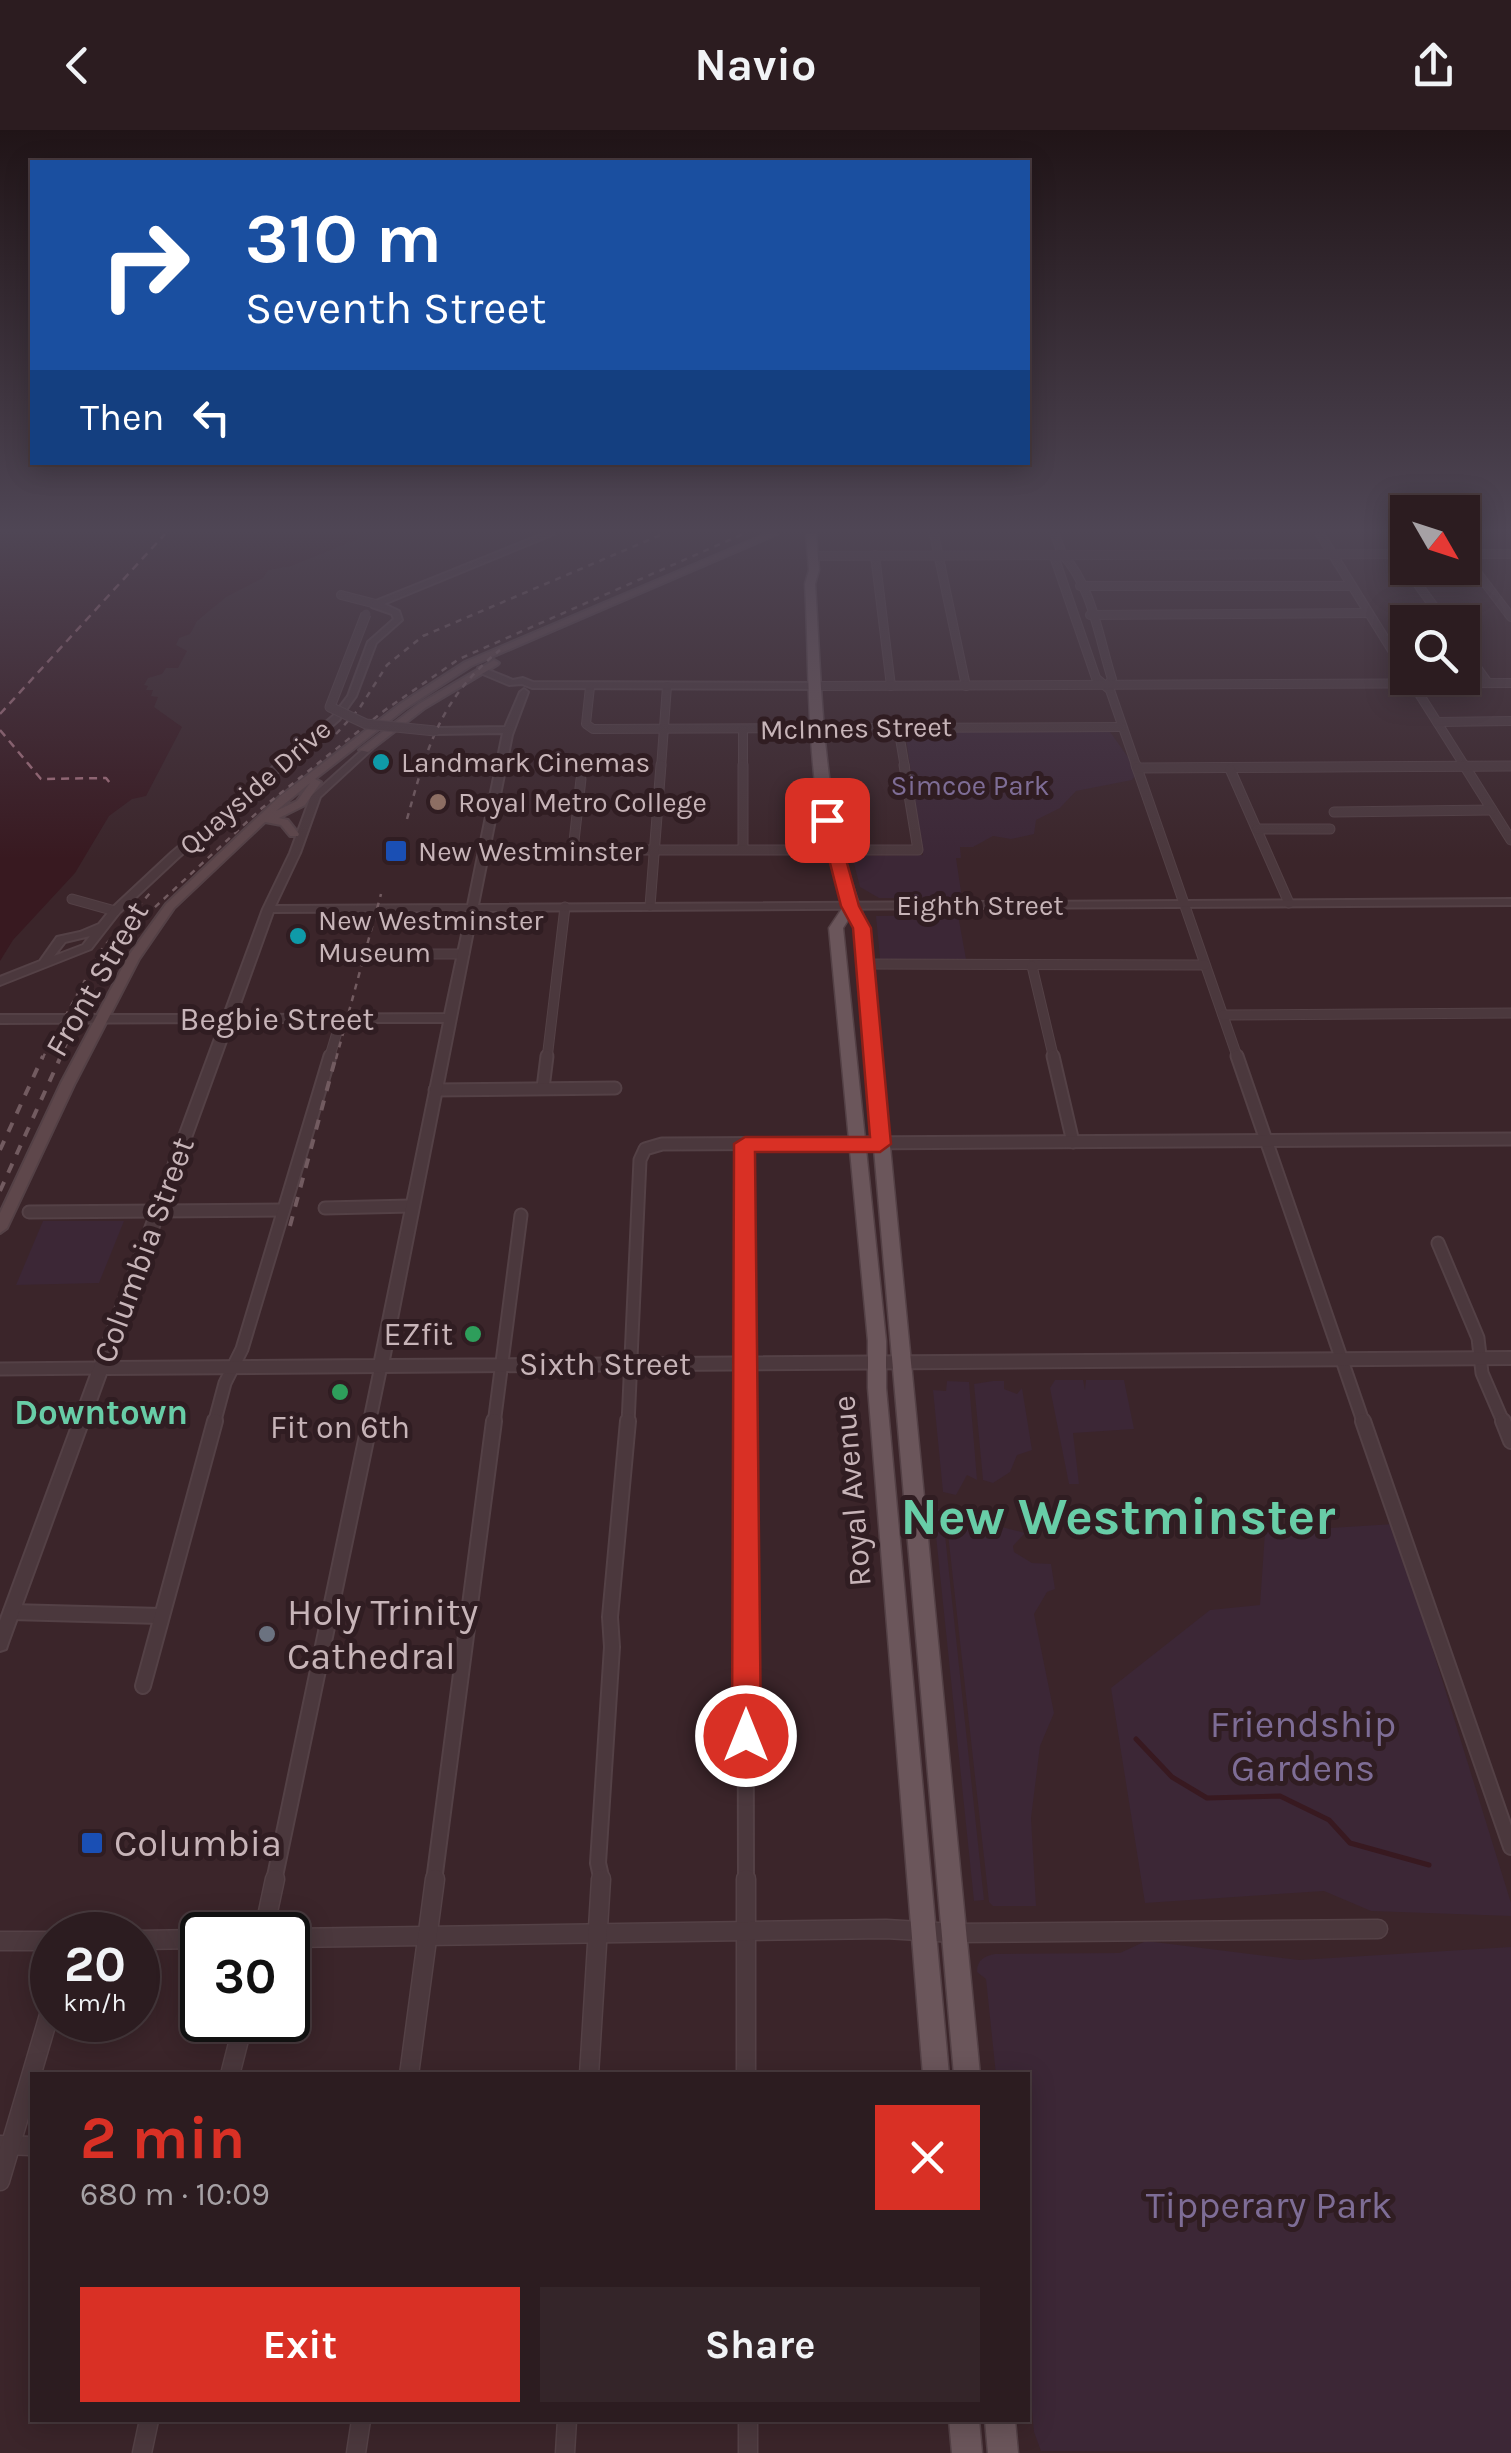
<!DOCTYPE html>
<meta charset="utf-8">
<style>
body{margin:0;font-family:Karla,sans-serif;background:#342529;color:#f1f3f6;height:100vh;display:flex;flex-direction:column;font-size:38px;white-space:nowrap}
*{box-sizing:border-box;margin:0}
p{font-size:32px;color:#a6a1a5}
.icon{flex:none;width:55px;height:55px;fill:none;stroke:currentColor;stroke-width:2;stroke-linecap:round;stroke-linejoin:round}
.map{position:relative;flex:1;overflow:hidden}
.drawer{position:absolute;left:30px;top:1942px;width:1000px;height:350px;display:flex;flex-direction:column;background:#2c1c20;border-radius:0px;box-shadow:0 5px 25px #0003,0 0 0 2px #483a3e}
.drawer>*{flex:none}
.guide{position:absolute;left:30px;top:30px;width:1000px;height:305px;border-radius:0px;box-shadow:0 5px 25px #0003,0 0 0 2px #483a3e;background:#1a4fa0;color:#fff;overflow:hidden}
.needle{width:65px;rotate:129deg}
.tools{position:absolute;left:1390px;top:365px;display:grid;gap:20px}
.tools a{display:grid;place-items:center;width:90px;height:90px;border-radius:0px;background:#2c1c20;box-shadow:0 5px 25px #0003,0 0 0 2px #483a3e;font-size:50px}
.speed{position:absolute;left:30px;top:1782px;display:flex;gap:20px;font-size:50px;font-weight:700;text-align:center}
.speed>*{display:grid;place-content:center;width:130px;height:130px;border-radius:50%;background:#2c1c20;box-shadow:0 5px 25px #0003,0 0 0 2px #483a3e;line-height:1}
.speed small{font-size:25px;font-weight:400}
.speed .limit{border:5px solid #111;border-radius:15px;background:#fff;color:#111}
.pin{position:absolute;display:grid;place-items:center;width:85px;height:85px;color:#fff;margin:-42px;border-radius:20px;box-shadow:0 5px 15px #0006}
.me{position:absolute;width:110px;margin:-55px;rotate:0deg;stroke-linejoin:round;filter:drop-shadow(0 0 8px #0008)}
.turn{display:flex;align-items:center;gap:35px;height:210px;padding:0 50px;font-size:45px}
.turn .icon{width:130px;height:130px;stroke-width:2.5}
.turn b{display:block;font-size:70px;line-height:85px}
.then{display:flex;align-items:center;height:95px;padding:0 50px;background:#0003;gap:20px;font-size:38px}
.round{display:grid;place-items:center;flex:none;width:105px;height:105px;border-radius:0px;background:#342529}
.summary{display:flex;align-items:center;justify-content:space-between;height:170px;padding:0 50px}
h1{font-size:60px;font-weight:700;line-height:75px;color:#d93025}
.primary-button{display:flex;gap:20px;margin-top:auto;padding:20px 50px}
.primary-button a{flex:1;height:115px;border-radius:0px;background:#d93025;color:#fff;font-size:40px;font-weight:700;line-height:115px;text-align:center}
.primary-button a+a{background:#342529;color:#f1f3f6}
header{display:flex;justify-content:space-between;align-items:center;height:130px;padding:0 50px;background:#2c1c20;font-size:45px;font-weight:700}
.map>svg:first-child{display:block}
.green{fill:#3c2736}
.water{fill:#381920}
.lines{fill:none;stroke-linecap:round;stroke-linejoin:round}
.stream{stroke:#381920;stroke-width:5}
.ferry{stroke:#a36f7c;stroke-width:2.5;stroke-dasharray:8 6;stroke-linecap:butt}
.minor-far4-casing{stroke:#544146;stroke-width:10}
.minor-far3-casing{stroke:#544146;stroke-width:11}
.minor-far2-casing{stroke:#544146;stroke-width:15}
.minor-far1-casing{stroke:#544146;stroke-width:18}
.minor-casing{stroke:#544146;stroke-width:21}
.tertiary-casing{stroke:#544146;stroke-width:4}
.secondary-casing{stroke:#544146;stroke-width:4}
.primary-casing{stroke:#544146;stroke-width:3}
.minor-far4{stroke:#4b383d;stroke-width:8}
.minor-far3{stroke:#4b383d;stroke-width:9}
.minor-far2{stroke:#4b383d;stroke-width:11}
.minor-far1{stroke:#4b383d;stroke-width:14}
.minor{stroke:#4b383d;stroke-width:18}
.tertiary{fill:#4b383d;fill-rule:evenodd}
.secondary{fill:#5e474b;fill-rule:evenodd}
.primary{fill:#6b565b;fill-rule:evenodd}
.rail-far1{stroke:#725b60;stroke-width:2.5;stroke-dasharray:6 6;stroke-linecap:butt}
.rail{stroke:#725b60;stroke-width:4;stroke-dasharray:10 10;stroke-linecap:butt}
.tertiary-bridge-casing{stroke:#544146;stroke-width:11;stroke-linecap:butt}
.tertiary-bridge{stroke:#4b383d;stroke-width:9}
.route{fill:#d93025;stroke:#8d1f18;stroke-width:2.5}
.culture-dot{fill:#0f9aa8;stroke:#301d22;stroke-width:4}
.education-dot{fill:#8d6e63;stroke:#301d22;stroke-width:4}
.transit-dot{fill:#1a4fb4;stroke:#301d22;stroke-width:4}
.leisure-dot{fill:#2e9e5b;stroke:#301d22;stroke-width:4}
.worship-dot{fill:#6b7280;stroke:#301d22;stroke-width:4}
.labels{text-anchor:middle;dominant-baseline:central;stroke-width:10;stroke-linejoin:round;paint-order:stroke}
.far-street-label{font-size:28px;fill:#c7b4b8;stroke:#301d22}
.far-poi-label{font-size:28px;fill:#c7b4b8;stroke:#301d22;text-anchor:start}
.far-park-label{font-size:28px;fill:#7e6d96;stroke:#301d22}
.street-label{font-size:32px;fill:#c7b4b8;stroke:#301d22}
.poi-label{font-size:32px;fill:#c7b4b8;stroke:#301d22;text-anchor:end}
.neighbourhood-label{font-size:35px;font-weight:bold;fill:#68cda7;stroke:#301d22}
.near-poi-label{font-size:38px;fill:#c7b4b8;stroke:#301d22;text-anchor:start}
.near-park-label{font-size:38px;fill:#7e6d96;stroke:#301d22}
.town-label{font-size:52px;font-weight:bold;fill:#68cda7;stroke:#301d22}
</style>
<header><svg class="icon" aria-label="back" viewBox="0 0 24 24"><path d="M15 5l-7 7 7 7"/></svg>Navio<svg class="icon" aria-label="share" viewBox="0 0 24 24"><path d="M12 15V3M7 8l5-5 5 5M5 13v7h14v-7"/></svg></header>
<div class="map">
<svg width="1511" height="2323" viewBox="0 0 1511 2323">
<rect width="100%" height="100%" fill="#3b252a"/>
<g class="green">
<polygon points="1108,599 1130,630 1135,646 1132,650 1076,661 1060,678 1036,690 1034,704 1011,709 993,706 973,717 960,717 961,728 956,728 962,768 879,768 860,757 852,726 923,725 905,601"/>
<polygon points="958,785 966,829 880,829 876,786"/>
<polygon points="43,1091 124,1091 99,1153 16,1155"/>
<polygon points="1055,1250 1083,1250 1085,1260 1086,1250 1124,1250 1134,1299 1073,1303 1079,1354 1069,1354 1050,1258"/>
<polygon points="947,1251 969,1252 977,1350 967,1345 956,1365 943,1362 933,1260 946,1261"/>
<polygon points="993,1251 1004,1251 1004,1259 1017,1264 1022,1258 1032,1320 1017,1325 1010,1342 993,1353 983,1350 974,1254"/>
<polygon points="933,1377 942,1380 943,1386 984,1770 974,1771"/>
<polygon points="955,1382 964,1386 974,1401 990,1389 995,1395 1025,1403 1013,1416 1014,1422 1032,1433 1051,1434 1055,1459 1047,1462 1034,1484 1054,1583 1040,1616 1031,1688 1036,1776 993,1776 989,1772 946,1386"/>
<polygon points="1394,1394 1511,1773 1511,1786 1371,1781 1324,1761 1145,1773 1111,1558 1210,1480 1260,1475 1265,1402"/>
<path d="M1146,1811L1299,1830L1511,1817V2323L1041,2321L1034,2302L1028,2238V1945H996L986,1849L977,1842C977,1830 984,1826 995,1824L1120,1823Z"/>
</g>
<polygon class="water" points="0,404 361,404 358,409 291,436 268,440 263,448 226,467 197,491 190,504 179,508 176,515 187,521 178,538 166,538 162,544 148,548 144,555 148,556 146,560 153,560 151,566 158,567 154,577 182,597 146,666 132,669 109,686 75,743 13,810 0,831"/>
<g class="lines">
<polyline class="stream" points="1136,1609 1172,1647 1207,1668 1280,1666 1329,1690 1350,1713 1429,1735"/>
<g class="ferry">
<polyline points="0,584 165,404"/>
<polyline points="0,600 41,649 106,648 110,653"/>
</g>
<defs>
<g id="minor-far4">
<polyline points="934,404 966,556"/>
<polyline points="1055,404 1062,424 1055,429 1096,548 1110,560 1137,638"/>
<polyline points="1320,404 1408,546"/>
<path d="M1062,424C1092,455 1099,509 1112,549L1108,555"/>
<polyline points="1396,424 1445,492"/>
<polyline points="1462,424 1511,424"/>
<polyline points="1463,424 1511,487"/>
<polyline points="875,425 891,556"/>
<polyline points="813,426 1408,424"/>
<polyline points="1080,456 1351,456"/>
<polyline points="341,465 376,474"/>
<polyline points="1090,485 1368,483"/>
<polyline points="1462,517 1488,553"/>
<polyline points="1411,551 1466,638"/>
<polyline points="818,556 1511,553"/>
<polyline points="590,557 586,594 593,599 1122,597"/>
<polyline points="1437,592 1511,591"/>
<polyline points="898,597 905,638"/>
<polyline points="743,600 743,638"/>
<polyline points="661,638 667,556"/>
<polyline points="1176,638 1511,636"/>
</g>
<g id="minor-far3">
<polyline points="743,635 743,718"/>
<polyline points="1136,635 1238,929"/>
<polyline points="1464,635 1511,710"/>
<polyline points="1137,638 1511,636"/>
<polyline points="1230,639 1289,773"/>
<polyline points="1334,682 1492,680"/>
<polyline points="1257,699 1330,699"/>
<polyline points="486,720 918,720 904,635"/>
<polyline points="573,720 581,649"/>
<polyline points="72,769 115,781"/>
<polyline points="650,776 661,635"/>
<polyline points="384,824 464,824"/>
<polyline points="864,834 1205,835"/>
<polyline points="1032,836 1054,929"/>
<polyline points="1223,885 1511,883"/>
<polyline points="329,929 341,889"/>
<polyline points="547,929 565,777"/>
</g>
<g id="minor-far2">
<polyline points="1053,926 1073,1012"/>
<polyline points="1237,926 1364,1294"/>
<polyline points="543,958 547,926"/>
<polyline points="435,960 615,958"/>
<polyline points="745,1014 745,1294"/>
<polyline points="325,1078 411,1076"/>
<polyline points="29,1082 283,1080"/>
<polyline points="1438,1113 1478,1208 1482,1243 1504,1294"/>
<polyline points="0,1239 100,1238"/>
<polyline points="214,1294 225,1253 242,1219 330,926"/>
<polyline points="369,1294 381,1236"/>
<polyline points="494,1294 521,1085"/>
<polyline points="628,1294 640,1030 645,1019 662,1014 1511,1009"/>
</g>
<g id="minor-far1">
<polyline points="745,1291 746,1751"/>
<polyline points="1363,1291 1511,1717"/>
<polyline points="1503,1291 1511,1311"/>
<polyline points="11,1482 161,1486"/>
<polyline points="143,1556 215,1291"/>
<polyline points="274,1751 370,1291"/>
<polyline points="434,1751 494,1291"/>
<polyline points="602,1751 598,1733 612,1517 610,1487 628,1291"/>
</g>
<g id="minor">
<polyline points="746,1749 746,1945"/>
<polyline points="263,1805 275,1749"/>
<polyline points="288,1808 886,1799 954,1803 1378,1799"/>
<polyline points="138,1810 202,1809"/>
<polyline points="0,1811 52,1811"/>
<polyline points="230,1945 244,1890"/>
<polyline points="409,1945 435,1749"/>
<polyline points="589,1945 601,1749"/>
<polyline points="0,2015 32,2016"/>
<polyline points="0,2051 52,1875"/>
<polyline points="748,2290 748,2323"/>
<polyline points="142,2323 149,2290"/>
<polyline points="356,2323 361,2290"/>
<polyline points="565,2323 567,2290"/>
</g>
<g id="tertiary">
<path d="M543,404H554L384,474L399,481L402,490L376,513L356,566L339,590L179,727L119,783L91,819L0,855V847L40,831L57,807L80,802L99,794L111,779L171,723L333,586L348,566L368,512L394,489L392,484L372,477L373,472ZM90,806L83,815L54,826L65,812Z"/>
<polygon points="481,537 513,550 523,548 533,552 818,553 822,556 818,559 532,558 522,554 509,555 478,542 478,538"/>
<path d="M524,559L528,562L512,605L478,775L1511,769V775L477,781L389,1230L1511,1222V1234L106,1244L8,1513L6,1519L0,1521V1491L221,892L0,893V885H224L263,779L290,723L311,666L369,614L372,615V619L320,667L300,723L275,776L468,775L503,603L435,604L430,601L435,598L505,597L520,562ZM467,781L445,884L236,885L273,782ZM233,892H444L375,1230L110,1232Z"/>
</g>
<g id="secondary">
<path d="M766,404H777L471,536L406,578L315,649L321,652L305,675L279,688L288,690L299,704L298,706H290L281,695L265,692L174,778L139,829L75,953L7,1098L0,1103V1083L61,953L129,825L166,774L279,667L400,574L465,532ZM310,653L297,671L276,681Z"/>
<polygon points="494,530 499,533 497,535 425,578 368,622 359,620 419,574"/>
</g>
<g id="primary">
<path d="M806,404H816L819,440L815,454C823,572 821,689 869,799L980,1945H954L855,799L850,787L843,798L886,1211V1258L949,1945H923L868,1258V1211L829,798L845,774C803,676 811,559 805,454L809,440Z"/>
<polygon points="949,2290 979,2290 982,2323 952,2323"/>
<polygon points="985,2290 1015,2290 1018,2323 988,2323"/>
</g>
</defs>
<use href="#minor-far4" class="minor-far4-casing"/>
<use href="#minor-far3" class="minor-far3-casing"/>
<use href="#minor-far2" class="minor-far2-casing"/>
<use href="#minor-far1" class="minor-far1-casing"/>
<use href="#minor" class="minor-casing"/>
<use href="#tertiary" class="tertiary-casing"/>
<use href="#secondary" class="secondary-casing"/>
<use href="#primary" class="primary-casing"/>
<use href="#minor-far4" class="minor-far4"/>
<use href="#minor-far3" class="minor-far3"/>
<use href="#minor-far2" class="minor-far2"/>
<use href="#minor-far1" class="minor-far1"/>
<use href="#minor" class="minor"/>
<use href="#tertiary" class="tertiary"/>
<use href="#secondary" class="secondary"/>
<use href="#primary" class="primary"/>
<g class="rail-far1">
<polyline points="336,604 359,579 387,535 423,506 663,404"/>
<path d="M407,689C427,618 440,568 500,520"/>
<polyline points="42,929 102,819 150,763"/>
<polyline points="60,929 78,889 117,824 154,778 262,678 385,580 459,529 743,404"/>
<polyline points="336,929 381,764"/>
</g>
<g class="rail">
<polyline points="0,1020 43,926"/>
<polyline points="0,1061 61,926"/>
<polyline points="290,1096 336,926"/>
</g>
<defs>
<polyline id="tertiary-bridge" points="366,484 330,577 366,594 435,601"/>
</defs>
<use href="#tertiary-bridge" class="tertiary-bridge-casing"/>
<use href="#tertiary-bridge" class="tertiary-bridge"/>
</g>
<linearGradient id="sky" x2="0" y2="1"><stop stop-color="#201417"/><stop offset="0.55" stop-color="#4f4655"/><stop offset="1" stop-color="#4f4655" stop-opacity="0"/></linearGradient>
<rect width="1511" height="729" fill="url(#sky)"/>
<polygon class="route" points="827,685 835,690 859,776 871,798 891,1014 880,1022 755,1022 761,1606 756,1617 746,1621 736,1617 732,1606 734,1014 745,1007 870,1007 853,798 841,776 819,690"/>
<g class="culture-dot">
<circle cx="381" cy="632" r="10"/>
<circle cx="298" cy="806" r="10"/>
</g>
<circle class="education-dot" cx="438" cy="672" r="10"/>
<g class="transit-dot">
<rect x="384" y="709" width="24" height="24" rx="5"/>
<rect x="80" y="1701" width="24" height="24" rx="5"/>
</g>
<g class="leisure-dot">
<circle cx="473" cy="1204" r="10"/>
<circle cx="340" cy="1262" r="10"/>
</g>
<circle class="worship-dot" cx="267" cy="1504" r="10"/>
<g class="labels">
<g class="far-street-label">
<text transform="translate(856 598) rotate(-1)">McInnes Street</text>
<text transform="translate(255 657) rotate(-41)">Quayside Drive</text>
<text x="980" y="775">Eighth Street</text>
</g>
<g class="far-poi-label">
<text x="401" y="632">Landmark Cinemas</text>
<text x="458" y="672">Royal Metro College</text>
<text x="418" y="721">New Westminster</text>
<text x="318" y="790">New Westminster<tspan x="318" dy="32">Museum</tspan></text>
</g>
<g class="far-park-label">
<text x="970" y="655">Simcoe Park</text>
</g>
<g class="street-label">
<text transform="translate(97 849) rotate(-60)">Front Street</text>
<text x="277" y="889">Begbie Street</text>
<text transform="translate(144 1120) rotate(-70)">Columbia Street</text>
<text x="605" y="1234">Sixth Street</text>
<text transform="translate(852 1361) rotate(-95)">Royal Avenue</text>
</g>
<g class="poi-label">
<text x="453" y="1204">EZfit</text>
<text x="340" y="1297" text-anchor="middle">Fit on 6th</text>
</g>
<g class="neighbourhood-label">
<text x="101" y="1282">Downtown</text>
</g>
<g class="near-poi-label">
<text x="287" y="1482">Holy Trinity<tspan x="287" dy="44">Cathedral</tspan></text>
<text x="114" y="1713">Columbia</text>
</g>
<g class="near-park-label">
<text x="1303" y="1594">Friendship<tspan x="1303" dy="44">Gardens</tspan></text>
<text x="1269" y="2075">Tipperary Park</text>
</g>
<g class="town-label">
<text x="1118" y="1386">New Westminster</text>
</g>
</g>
</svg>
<div class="tools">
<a><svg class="needle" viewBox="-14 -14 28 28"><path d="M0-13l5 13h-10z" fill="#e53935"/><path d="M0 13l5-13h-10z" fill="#a6a1a5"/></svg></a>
<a><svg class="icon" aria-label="search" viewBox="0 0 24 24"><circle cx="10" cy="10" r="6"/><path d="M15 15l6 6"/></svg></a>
</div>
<div class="speed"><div>20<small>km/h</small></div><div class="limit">30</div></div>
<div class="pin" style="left:827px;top:690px;background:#d93025"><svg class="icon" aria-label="arrive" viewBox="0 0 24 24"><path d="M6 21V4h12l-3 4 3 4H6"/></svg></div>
<svg class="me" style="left:746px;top:1606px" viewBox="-20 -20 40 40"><circle r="17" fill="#d93025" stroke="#fff" stroke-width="3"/><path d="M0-11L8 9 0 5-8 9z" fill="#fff"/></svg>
<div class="guide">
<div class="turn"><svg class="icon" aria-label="right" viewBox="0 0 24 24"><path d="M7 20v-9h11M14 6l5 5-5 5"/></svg><div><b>310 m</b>Seventh Street</div></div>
<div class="then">Then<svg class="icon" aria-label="left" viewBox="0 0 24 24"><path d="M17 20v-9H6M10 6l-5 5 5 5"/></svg></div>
</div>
<section class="drawer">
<div class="summary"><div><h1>2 min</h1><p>680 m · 10:09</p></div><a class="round" style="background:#d93025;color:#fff"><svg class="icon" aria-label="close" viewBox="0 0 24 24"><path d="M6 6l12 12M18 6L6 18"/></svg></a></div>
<div class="primary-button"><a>Exit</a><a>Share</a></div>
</section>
</div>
